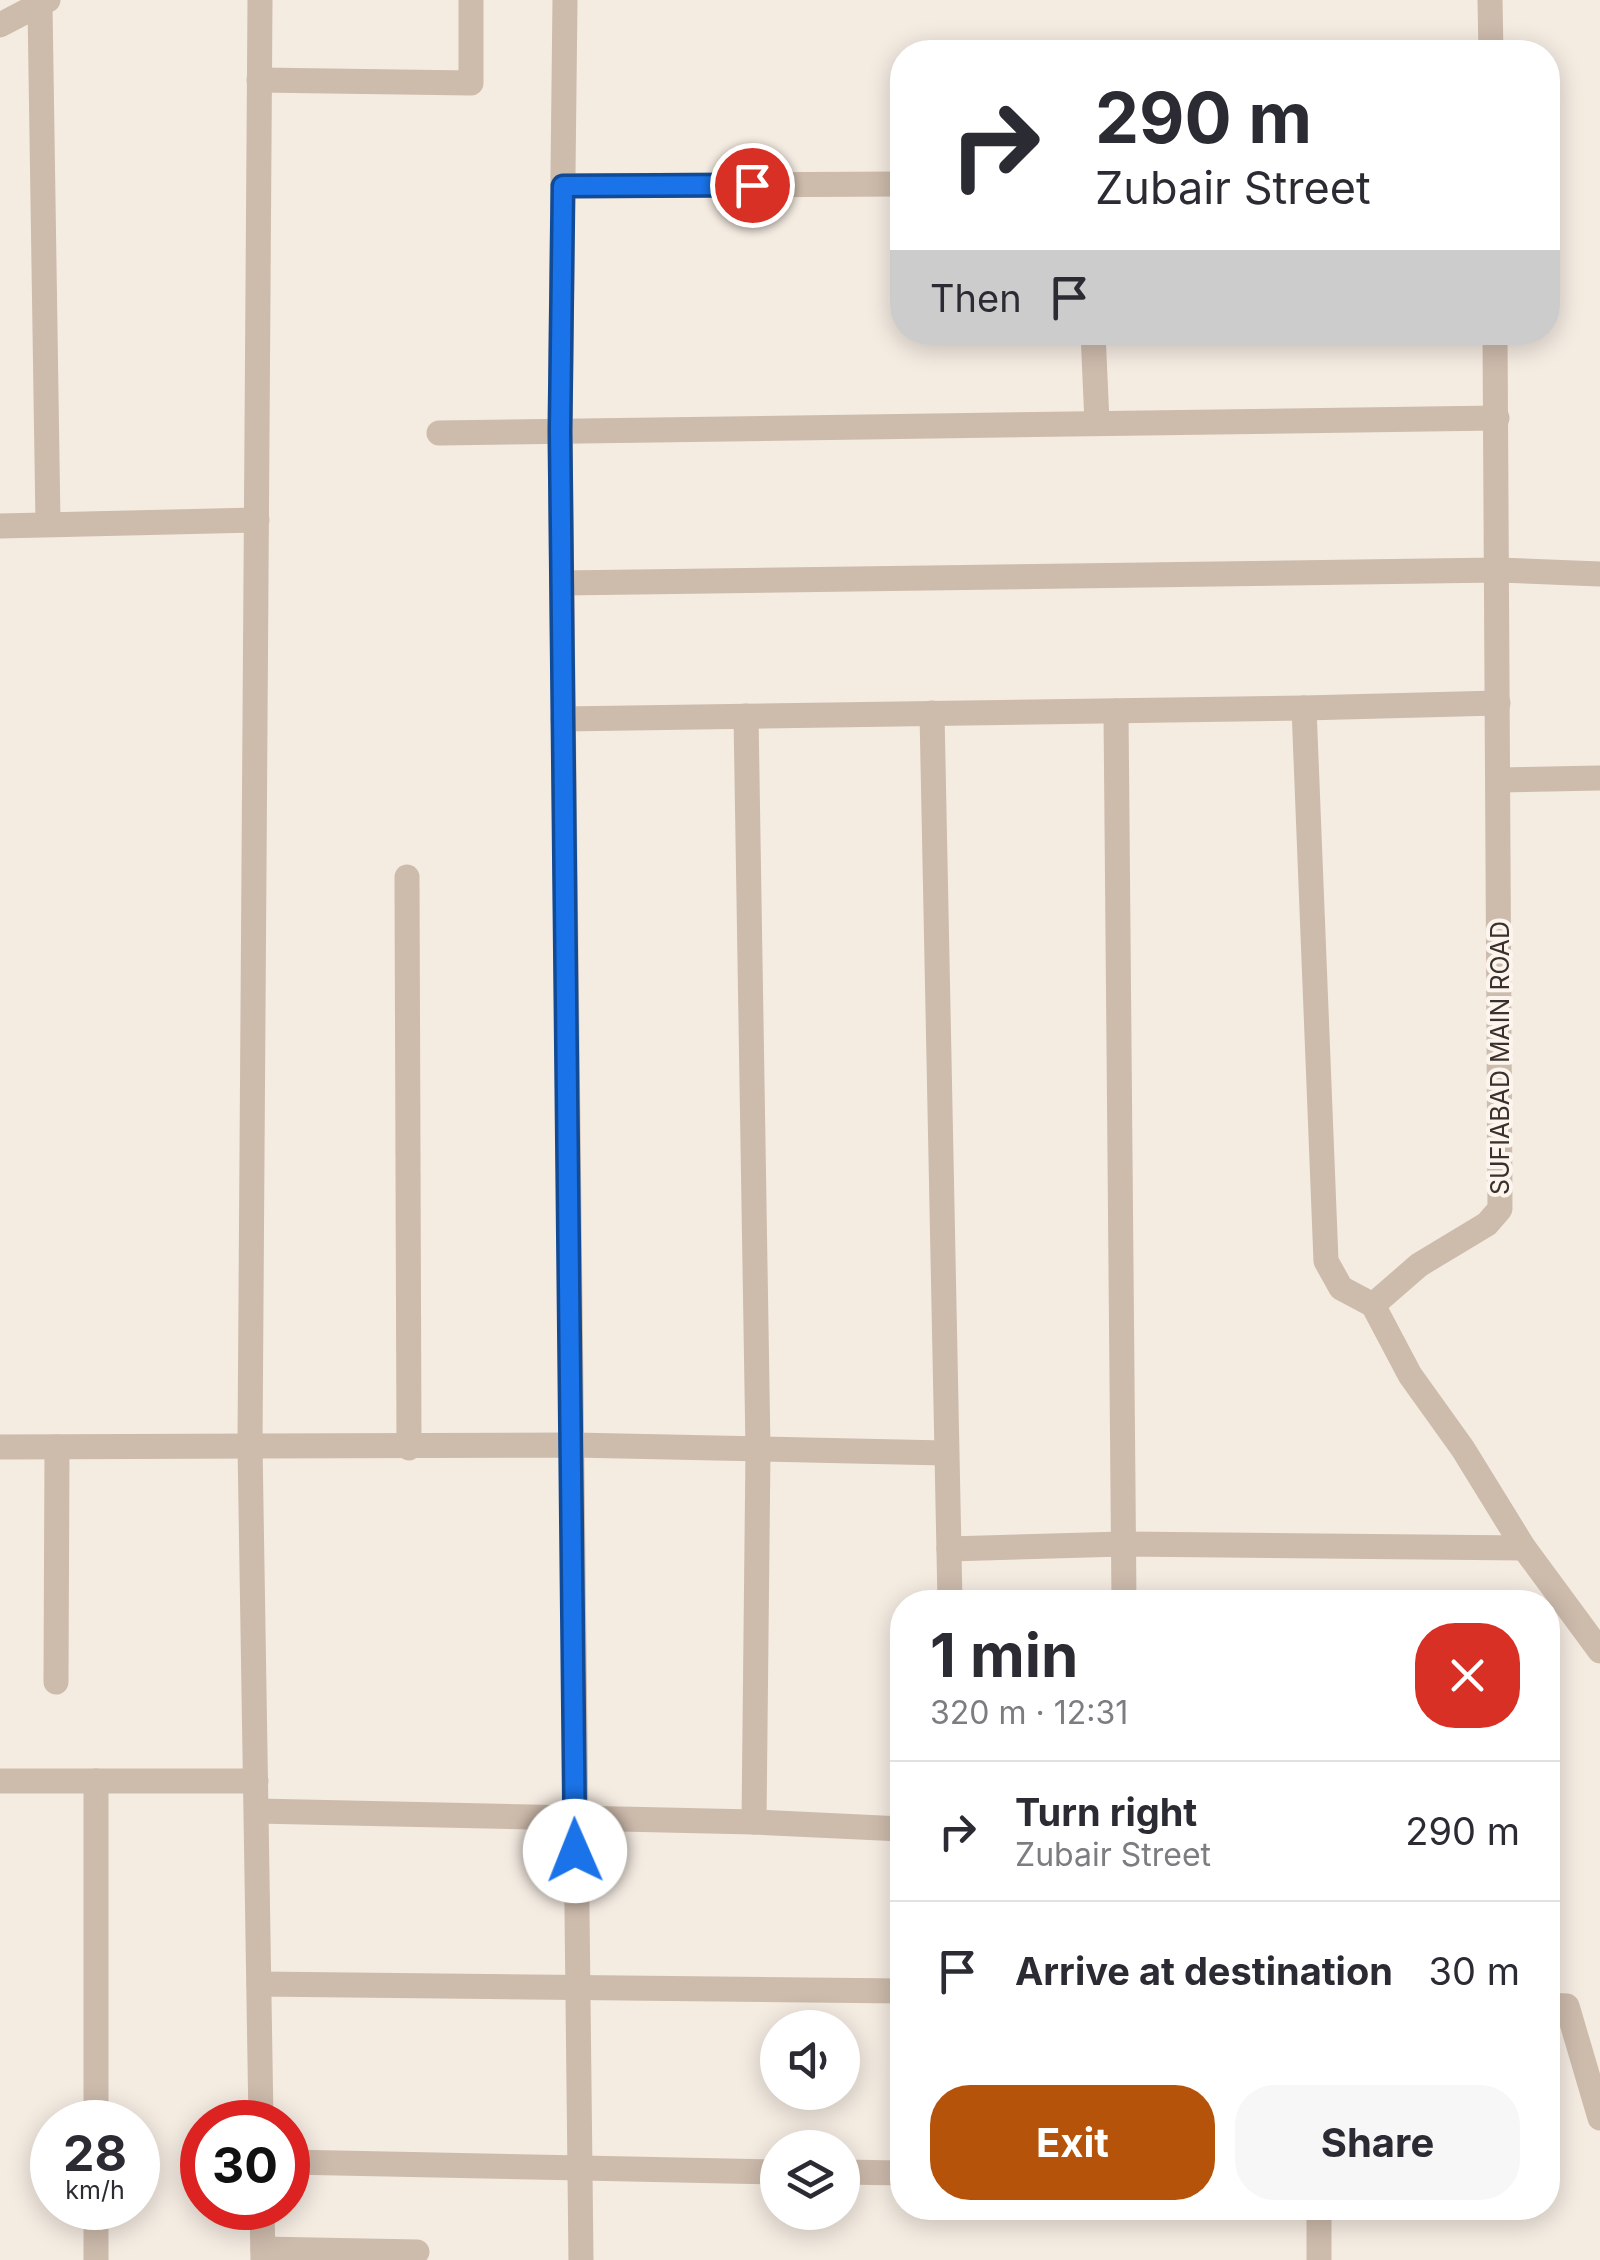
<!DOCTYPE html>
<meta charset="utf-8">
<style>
body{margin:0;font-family:Inter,sans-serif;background:#f7f7f7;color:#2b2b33;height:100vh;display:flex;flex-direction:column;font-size:38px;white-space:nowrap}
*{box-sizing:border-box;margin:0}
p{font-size:32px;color:#7c7c81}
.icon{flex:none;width:55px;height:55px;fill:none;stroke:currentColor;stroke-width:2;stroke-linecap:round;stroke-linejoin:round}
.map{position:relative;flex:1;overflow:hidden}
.details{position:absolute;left:890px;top:1590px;width:670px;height:630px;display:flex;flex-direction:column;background:#fff;border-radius:40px;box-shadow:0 5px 25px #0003}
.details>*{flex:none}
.top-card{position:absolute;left:890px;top:40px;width:670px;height:305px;border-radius:40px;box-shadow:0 5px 25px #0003;background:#fff;color:#2b2b33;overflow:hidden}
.buttons{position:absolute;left:760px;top:2010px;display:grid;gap:20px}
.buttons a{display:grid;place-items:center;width:100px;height:100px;border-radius:50%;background:#fff;box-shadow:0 5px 25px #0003;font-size:50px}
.speed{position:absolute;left:30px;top:2100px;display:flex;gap:20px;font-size:50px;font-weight:700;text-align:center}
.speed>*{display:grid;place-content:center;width:130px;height:130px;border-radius:50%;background:#fff;box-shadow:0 5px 25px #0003;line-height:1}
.speed small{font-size:25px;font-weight:400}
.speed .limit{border:15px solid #d22;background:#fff;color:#111}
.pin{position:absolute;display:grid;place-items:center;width:85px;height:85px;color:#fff;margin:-42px;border:5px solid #fff;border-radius:50%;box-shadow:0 2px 10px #0007}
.me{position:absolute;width:110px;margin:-55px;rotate:359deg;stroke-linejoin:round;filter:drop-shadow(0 0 8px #0008)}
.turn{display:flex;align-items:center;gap:35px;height:210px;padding:0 40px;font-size:45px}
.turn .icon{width:130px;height:130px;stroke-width:2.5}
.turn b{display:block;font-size:70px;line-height:85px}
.then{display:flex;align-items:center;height:95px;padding:0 40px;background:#0003;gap:20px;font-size:38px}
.round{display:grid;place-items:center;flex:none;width:105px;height:105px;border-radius:40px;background:#f7f7f7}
.summary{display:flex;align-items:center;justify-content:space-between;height:170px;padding:0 40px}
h1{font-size:60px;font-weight:700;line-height:75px}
.cta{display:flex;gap:20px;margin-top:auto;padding:20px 40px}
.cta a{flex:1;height:115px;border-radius:40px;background:#b45309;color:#fff;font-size:40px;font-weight:700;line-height:115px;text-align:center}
.cta a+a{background:#f7f7f7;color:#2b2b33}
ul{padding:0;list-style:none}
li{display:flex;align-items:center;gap:30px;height:140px;padding:0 40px;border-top:2px solid #e1e1e2}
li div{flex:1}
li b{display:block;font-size:38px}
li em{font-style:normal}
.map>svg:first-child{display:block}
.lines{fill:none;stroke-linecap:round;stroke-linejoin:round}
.street{stroke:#cdbbac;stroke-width:25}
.route-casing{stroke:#114b97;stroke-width:25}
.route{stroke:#1a73e8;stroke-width:18}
.labels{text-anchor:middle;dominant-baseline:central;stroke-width:8;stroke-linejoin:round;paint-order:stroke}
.street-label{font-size:25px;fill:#3b302b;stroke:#fbf5ee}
</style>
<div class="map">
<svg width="1600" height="2260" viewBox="0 0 1600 2260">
<rect width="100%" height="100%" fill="#f4ebe1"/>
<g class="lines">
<g class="street">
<polyline points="260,0 250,1445 261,2122"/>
<polyline points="565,0 560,431 581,2260"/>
<polyline points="1490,0 1491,52"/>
<polyline points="40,6 48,524"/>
<polyline points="0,25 48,0"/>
<polyline points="259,80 471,83 471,0"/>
<polyline points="563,186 902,184"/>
<polyline points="1093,332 1097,423"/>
<polyline points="1495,332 1500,1209 1487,1224 1419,1265 1373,1305 1410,1375 1463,1449 1524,1548 1600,1651"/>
<polyline points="439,433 1497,418"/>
<polyline points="0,526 257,520"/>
<polyline points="562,583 1498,570 1600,574"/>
<polyline points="1116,711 1124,1602"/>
<polyline points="932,713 950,1602"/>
<polyline points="563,719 1304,708"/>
<polyline points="1499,780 1600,778"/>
<polyline points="407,877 409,1448"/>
<polyline points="1373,1305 1341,1288 1326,1261 1304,708 1498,703"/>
<polyline points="0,1447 574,1445 945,1453"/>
<polyline points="949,1549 1123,1544 1524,1548"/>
<polyline points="56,1682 57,1447"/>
<polyline points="0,1781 256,1781"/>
<polyline points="96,1781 96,2122"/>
<polyline points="257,1811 754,1822 758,1449 746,716"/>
<polyline points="754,1822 902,1829"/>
<polyline points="259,1984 902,1991"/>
<polyline points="1548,2005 1567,2006 1600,2118"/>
<polyline points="288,2162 778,2172"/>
<polyline points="842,2172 902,2173"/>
<polyline points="96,2208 96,2260"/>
<polyline points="262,2208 263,2260"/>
<polyline points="263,2249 417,2252"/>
<polyline points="1319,2260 1319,2208"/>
</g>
</g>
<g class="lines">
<defs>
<polyline id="route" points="575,1851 560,431 563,186 752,185"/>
</defs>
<use href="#route" class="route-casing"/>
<use href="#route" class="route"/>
</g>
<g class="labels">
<g class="street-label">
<text transform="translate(1500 1058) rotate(-90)">SUFIABAD MAIN ROAD</text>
</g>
</g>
</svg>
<div class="buttons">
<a><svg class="icon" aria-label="sound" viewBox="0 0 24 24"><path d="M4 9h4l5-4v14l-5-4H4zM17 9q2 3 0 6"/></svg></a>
<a><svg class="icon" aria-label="layers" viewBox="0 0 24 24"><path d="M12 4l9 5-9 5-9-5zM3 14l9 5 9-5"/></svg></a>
</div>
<div class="speed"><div>28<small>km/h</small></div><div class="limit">30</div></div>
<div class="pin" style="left:752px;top:185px;background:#d93025"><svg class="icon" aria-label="arrive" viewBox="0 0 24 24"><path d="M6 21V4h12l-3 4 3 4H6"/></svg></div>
<svg class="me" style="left:575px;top:1851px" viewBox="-20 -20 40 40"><circle r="19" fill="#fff"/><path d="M0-13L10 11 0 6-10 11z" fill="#1a73e8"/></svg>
<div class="top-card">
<div class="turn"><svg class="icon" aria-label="right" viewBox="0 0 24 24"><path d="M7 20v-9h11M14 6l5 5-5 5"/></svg><div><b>290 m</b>Zubair Street</div></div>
<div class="then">Then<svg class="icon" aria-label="arrive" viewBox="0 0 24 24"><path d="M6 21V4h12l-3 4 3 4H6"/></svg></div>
</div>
<section class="details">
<div class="summary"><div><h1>1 min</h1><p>320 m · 12:31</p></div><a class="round" style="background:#d93025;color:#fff"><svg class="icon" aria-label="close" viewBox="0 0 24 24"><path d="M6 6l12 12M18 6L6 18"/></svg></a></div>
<ul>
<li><svg class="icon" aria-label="right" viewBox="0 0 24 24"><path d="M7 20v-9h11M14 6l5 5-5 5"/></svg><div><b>Turn right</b><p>Zubair Street</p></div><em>290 m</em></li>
<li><svg class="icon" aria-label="arrive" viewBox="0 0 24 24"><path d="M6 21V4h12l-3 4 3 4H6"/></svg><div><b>Arrive at destination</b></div><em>30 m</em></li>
</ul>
<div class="cta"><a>Exit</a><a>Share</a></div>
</section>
</div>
